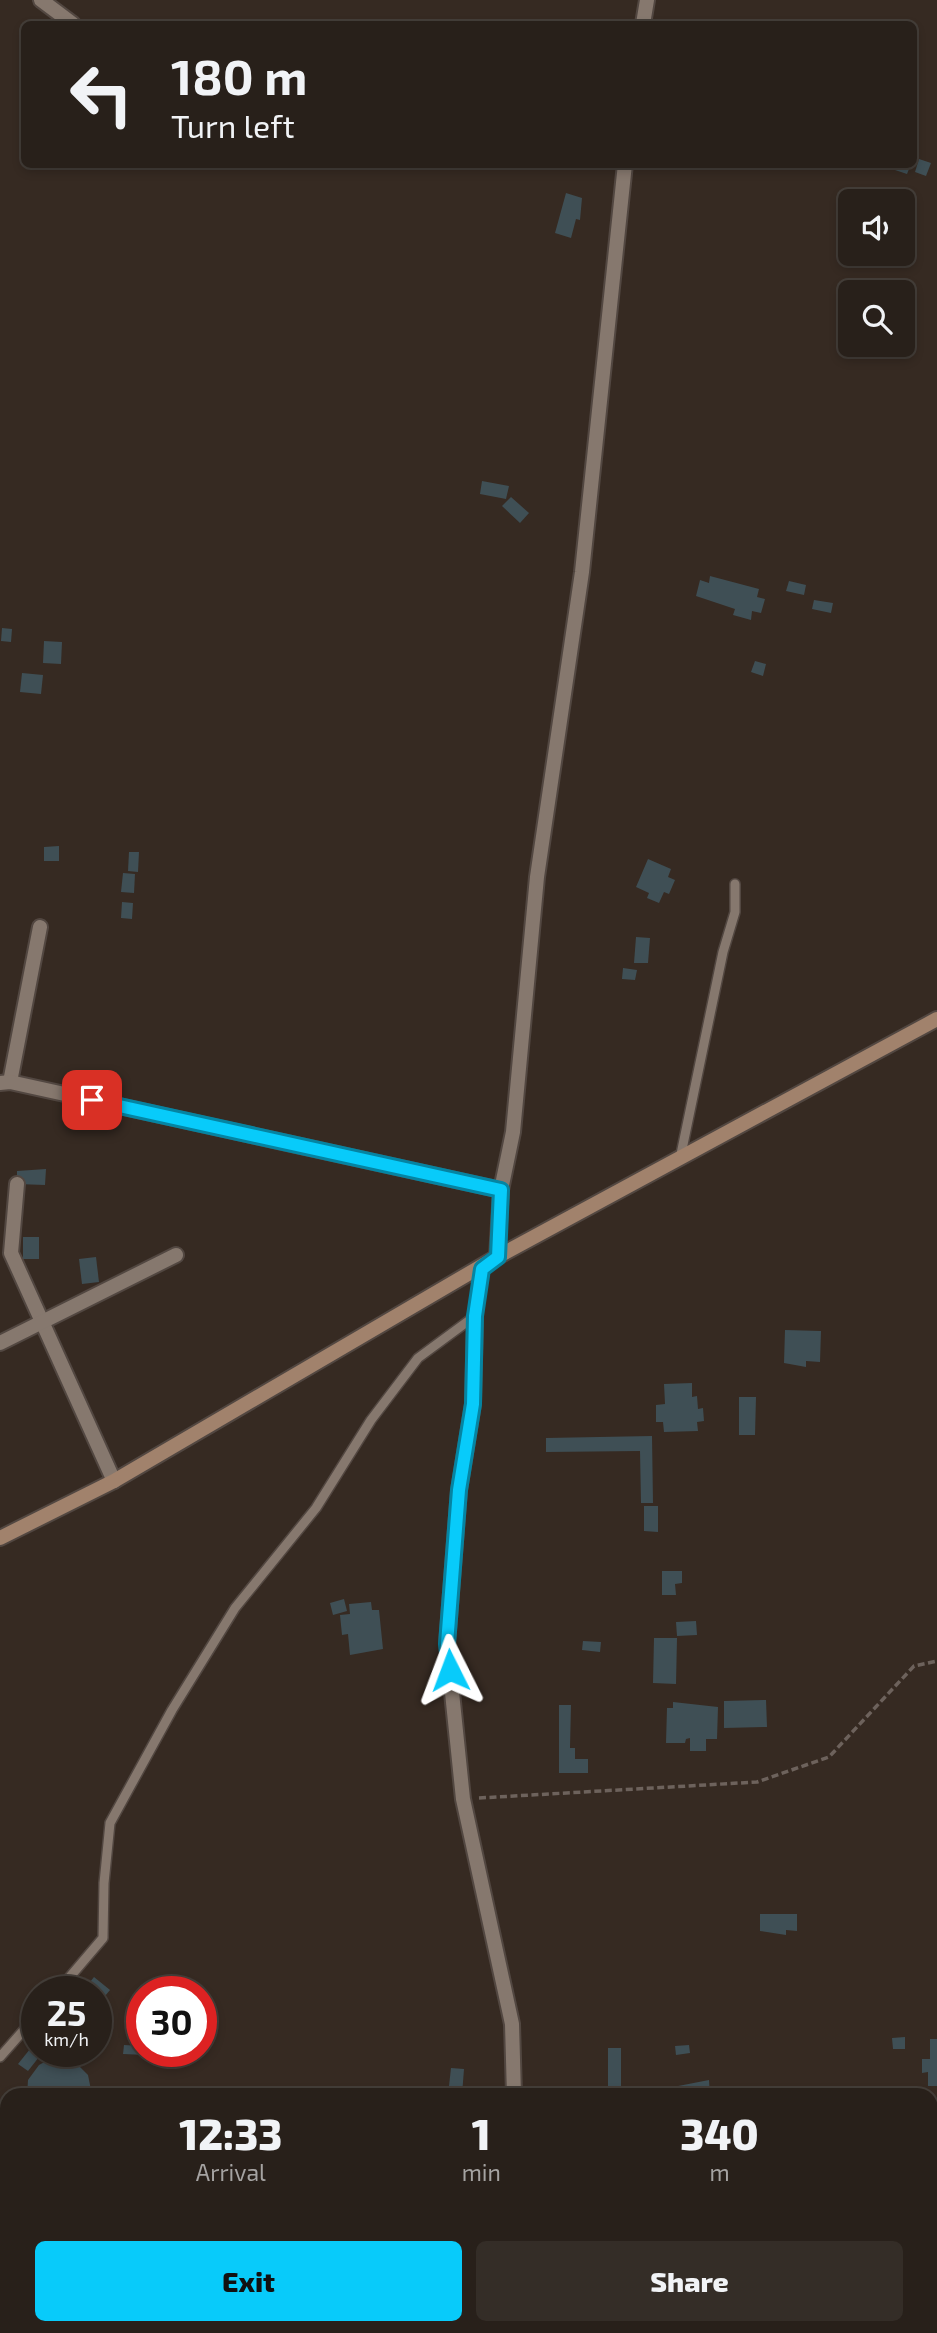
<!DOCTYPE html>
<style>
body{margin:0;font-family:"Exo 2",sans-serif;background:#342d27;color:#f1f3f6;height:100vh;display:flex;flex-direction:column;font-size:26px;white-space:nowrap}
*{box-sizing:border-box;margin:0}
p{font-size:23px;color:#a5a3a2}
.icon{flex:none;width:38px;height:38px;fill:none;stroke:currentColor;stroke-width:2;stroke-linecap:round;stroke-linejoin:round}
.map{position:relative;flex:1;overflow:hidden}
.side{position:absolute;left:0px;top:2088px;width:938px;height:247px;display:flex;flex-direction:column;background:#28201a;border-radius:21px 21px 0 0;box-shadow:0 4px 10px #0003,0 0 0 2px #443e39}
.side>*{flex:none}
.banner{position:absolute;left:21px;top:21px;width:896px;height:147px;border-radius:10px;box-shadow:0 4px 10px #0003,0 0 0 2px #443e39;background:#28201a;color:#f1f3f6;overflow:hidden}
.controls{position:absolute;left:838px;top:189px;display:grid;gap:14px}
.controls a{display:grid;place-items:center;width:77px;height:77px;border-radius:10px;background:#28201a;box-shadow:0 4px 10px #0003,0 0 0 2px #443e39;font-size:35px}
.speed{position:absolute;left:21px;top:1976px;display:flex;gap:14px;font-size:35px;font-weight:700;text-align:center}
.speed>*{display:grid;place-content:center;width:91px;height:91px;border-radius:50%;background:#28201a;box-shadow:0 4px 10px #0003,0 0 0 2px #443e39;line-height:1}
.speed small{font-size:18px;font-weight:400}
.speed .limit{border:10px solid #d22;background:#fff;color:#111}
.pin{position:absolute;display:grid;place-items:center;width:60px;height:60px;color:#fff;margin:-30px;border-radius:14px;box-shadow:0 4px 10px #0006}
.me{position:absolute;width:77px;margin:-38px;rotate:357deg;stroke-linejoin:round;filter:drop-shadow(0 0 5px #0008)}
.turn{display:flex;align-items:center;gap:24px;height:147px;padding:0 35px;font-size:32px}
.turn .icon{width:91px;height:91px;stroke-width:2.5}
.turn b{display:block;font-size:49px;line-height:60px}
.eta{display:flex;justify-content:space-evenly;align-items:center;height:119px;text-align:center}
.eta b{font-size:42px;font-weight:800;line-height:49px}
.action{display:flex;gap:14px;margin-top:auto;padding:14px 35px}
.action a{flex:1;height:80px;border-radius:10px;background:#08cbfa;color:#111;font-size:28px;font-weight:800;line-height:80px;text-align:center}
.action a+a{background:#342d27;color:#f1f3f6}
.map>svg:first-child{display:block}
.building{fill:#3f4f55}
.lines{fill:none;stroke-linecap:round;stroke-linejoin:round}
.lane-casing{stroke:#524741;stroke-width:12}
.street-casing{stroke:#524741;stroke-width:18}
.secondary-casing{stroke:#524741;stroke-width:18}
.path{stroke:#6d625c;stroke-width:3.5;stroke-dasharray:7 3.5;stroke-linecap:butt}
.lane{stroke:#86786e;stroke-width:9}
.street{stroke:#86786e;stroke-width:14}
.secondary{stroke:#a1826c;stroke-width:14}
.route-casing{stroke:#0584a2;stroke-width:18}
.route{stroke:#08cbfa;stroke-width:12}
</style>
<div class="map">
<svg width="937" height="2333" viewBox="0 0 937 2333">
<rect width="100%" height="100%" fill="#362a22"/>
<g class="building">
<polygon points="919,159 931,163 926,176 915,172"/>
<polygon points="897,164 911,164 907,174 895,170"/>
<polygon points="566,193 582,198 580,220 576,219 571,238 555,233"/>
<polygon points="482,481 509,486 506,499 480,494"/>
<polygon points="511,497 529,513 520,523 502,506"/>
<polygon points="710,576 759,589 757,597 765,599 761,613 752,611 751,620 733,615 735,609 696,596 700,580 709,583"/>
<polygon points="789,581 806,585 804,595 786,591"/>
<polygon points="814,600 833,603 831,613 812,609"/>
<polygon points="2,628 12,629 11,642 1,641"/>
<polygon points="44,641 62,642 61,664 43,663"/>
<polygon points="755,661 766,664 763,676 751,672"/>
<polygon points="22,673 43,675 41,694 20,692"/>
<polygon points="59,846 59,861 44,861 44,847"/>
<polygon points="129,852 139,852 138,872 128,871"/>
<polygon points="648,859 671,869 668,877 675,880 669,894 664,892 659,903 647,898 649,893 636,887"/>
<polygon points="123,873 135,874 134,893 121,892"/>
<polygon points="122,902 133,903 132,919 121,918"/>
<polygon points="636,937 650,938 648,963 634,963"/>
<polygon points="623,968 637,970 635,980 622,979"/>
<polygon points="46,1169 45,1185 17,1184 17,1171"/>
<rect x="23" y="1237" width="16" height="22"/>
<polygon points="96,1257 99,1282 82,1284 79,1259"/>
<polygon points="785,1330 821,1331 820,1362 806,1361 806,1367 784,1363"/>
<polygon points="692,1383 692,1397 697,1396 698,1409 703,1408 704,1421 697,1422 698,1431 664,1432 663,1422 656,1422 656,1405 665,1404 664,1384"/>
<polygon points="739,1397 756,1397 755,1435 739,1435"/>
<polygon points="652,1436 653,1503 641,1503 640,1451 546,1452 546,1438"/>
<polygon points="644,1506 658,1506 658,1532 644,1531"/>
<polygon points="662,1571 682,1571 682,1583 675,1584 676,1595 662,1595"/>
<polygon points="344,1599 347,1611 333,1615 330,1603"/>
<polygon points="371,1602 372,1610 379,1610 383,1649 350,1655 348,1634 342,1635 340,1615 350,1614 349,1604"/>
<polygon points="696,1621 697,1635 677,1636 676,1622"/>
<polygon points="654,1638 677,1638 676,1684 653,1683"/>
<polygon points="583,1641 601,1642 600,1652 582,1650"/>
<polygon points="766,1700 767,1727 724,1728 724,1701"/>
<polygon points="673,1702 718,1707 717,1739 706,1739 706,1751 690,1751 690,1738 686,1739 685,1743 666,1743 667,1708 673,1708"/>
<polygon points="559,1705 571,1705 570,1748 575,1748 575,1759 588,1759 588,1773 559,1773"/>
<polygon points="760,1914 797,1914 797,1931 786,1930 786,1935 760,1931"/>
<polygon points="94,1977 110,1990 96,2007 96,1992 82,1992"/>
<polygon points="905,2037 905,2049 893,2049 892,2038"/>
<polygon points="930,2039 937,2039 937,2086 928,2086 928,2072 922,2073 922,2059 930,2059"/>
<polygon points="124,2045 142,2046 146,2055 123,2054"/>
<polygon points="689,2045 690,2053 676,2055 675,2046"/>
<rect x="608" y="2048" width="13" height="47"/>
<polygon points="30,2049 39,2057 28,2071 18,2064"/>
<polygon points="66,2059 75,2062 88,2075 92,2095 27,2095 28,2080 39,2065 48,2060"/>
<polygon points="451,2068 464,2069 462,2095 448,2095"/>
<polygon points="709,2080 710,2095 674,2095 673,2087"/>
<polygon points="0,2171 7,2177 7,2230 0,2224"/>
<polygon points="43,2328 66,2328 64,2333 42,2333"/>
</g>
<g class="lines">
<defs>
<g id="lane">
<polyline points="680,1159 723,952 735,912 735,884"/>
<polyline points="57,1992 103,1938 104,1883 110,1823 172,1710 235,1608 316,1508 371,1420 418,1358 475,1316 482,1269"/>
<polyline points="0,2057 37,2015"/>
</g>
<g id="street">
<polyline points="41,0 73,24"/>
<polyline points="643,24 647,0"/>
<polyline points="10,1082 40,927"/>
<polyline points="0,1083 10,1082 501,1190"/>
<polyline points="17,1184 11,1253 114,1481"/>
<polyline points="497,1257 501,1190 513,1132 537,877 582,572 625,164"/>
<polyline points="475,1316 473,1404 459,1490 447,1644 463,1799 512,2024 514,2095"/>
<polyline points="0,1343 176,1255"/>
<polyline points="514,2333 514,2328"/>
</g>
<polyline id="secondary" points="0,1538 114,1481 497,1257 937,1019"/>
</defs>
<use href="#lane" class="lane-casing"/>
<use href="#street" class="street-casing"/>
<use href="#secondary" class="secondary-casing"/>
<polyline class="path" points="479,1798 757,1782 829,1757 914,1666 937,1661"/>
<use href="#lane" class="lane"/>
<use href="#street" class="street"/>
<use href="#secondary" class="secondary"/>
</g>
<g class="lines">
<defs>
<polyline id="route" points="92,1100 501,1190 498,1257 482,1269 475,1316 473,1404 459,1490 447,1644 450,1670"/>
</defs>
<use href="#route" class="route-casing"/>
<use href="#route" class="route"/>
</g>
</svg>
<div class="controls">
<a><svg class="icon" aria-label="sound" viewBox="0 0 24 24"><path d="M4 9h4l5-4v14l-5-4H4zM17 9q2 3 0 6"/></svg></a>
<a><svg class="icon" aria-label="search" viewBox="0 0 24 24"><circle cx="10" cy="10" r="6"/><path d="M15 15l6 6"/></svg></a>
</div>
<div class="speed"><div>25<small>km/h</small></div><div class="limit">30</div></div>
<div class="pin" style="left:92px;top:1100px;background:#d93025"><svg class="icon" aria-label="arrive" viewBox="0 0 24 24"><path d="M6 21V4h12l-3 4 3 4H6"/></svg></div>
<svg class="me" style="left:450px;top:1670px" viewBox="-20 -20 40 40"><path d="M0-17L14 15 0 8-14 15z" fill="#08cbfa" stroke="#fff" stroke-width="4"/></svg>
<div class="banner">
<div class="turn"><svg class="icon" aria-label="left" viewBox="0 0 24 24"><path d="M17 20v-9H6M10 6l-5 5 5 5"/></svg><div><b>180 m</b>Turn left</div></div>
</div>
<section class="side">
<div class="eta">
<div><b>12:33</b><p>Arrival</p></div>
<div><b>1</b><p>min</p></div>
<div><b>340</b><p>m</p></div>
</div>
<div class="action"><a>Exit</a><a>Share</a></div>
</section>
</div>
